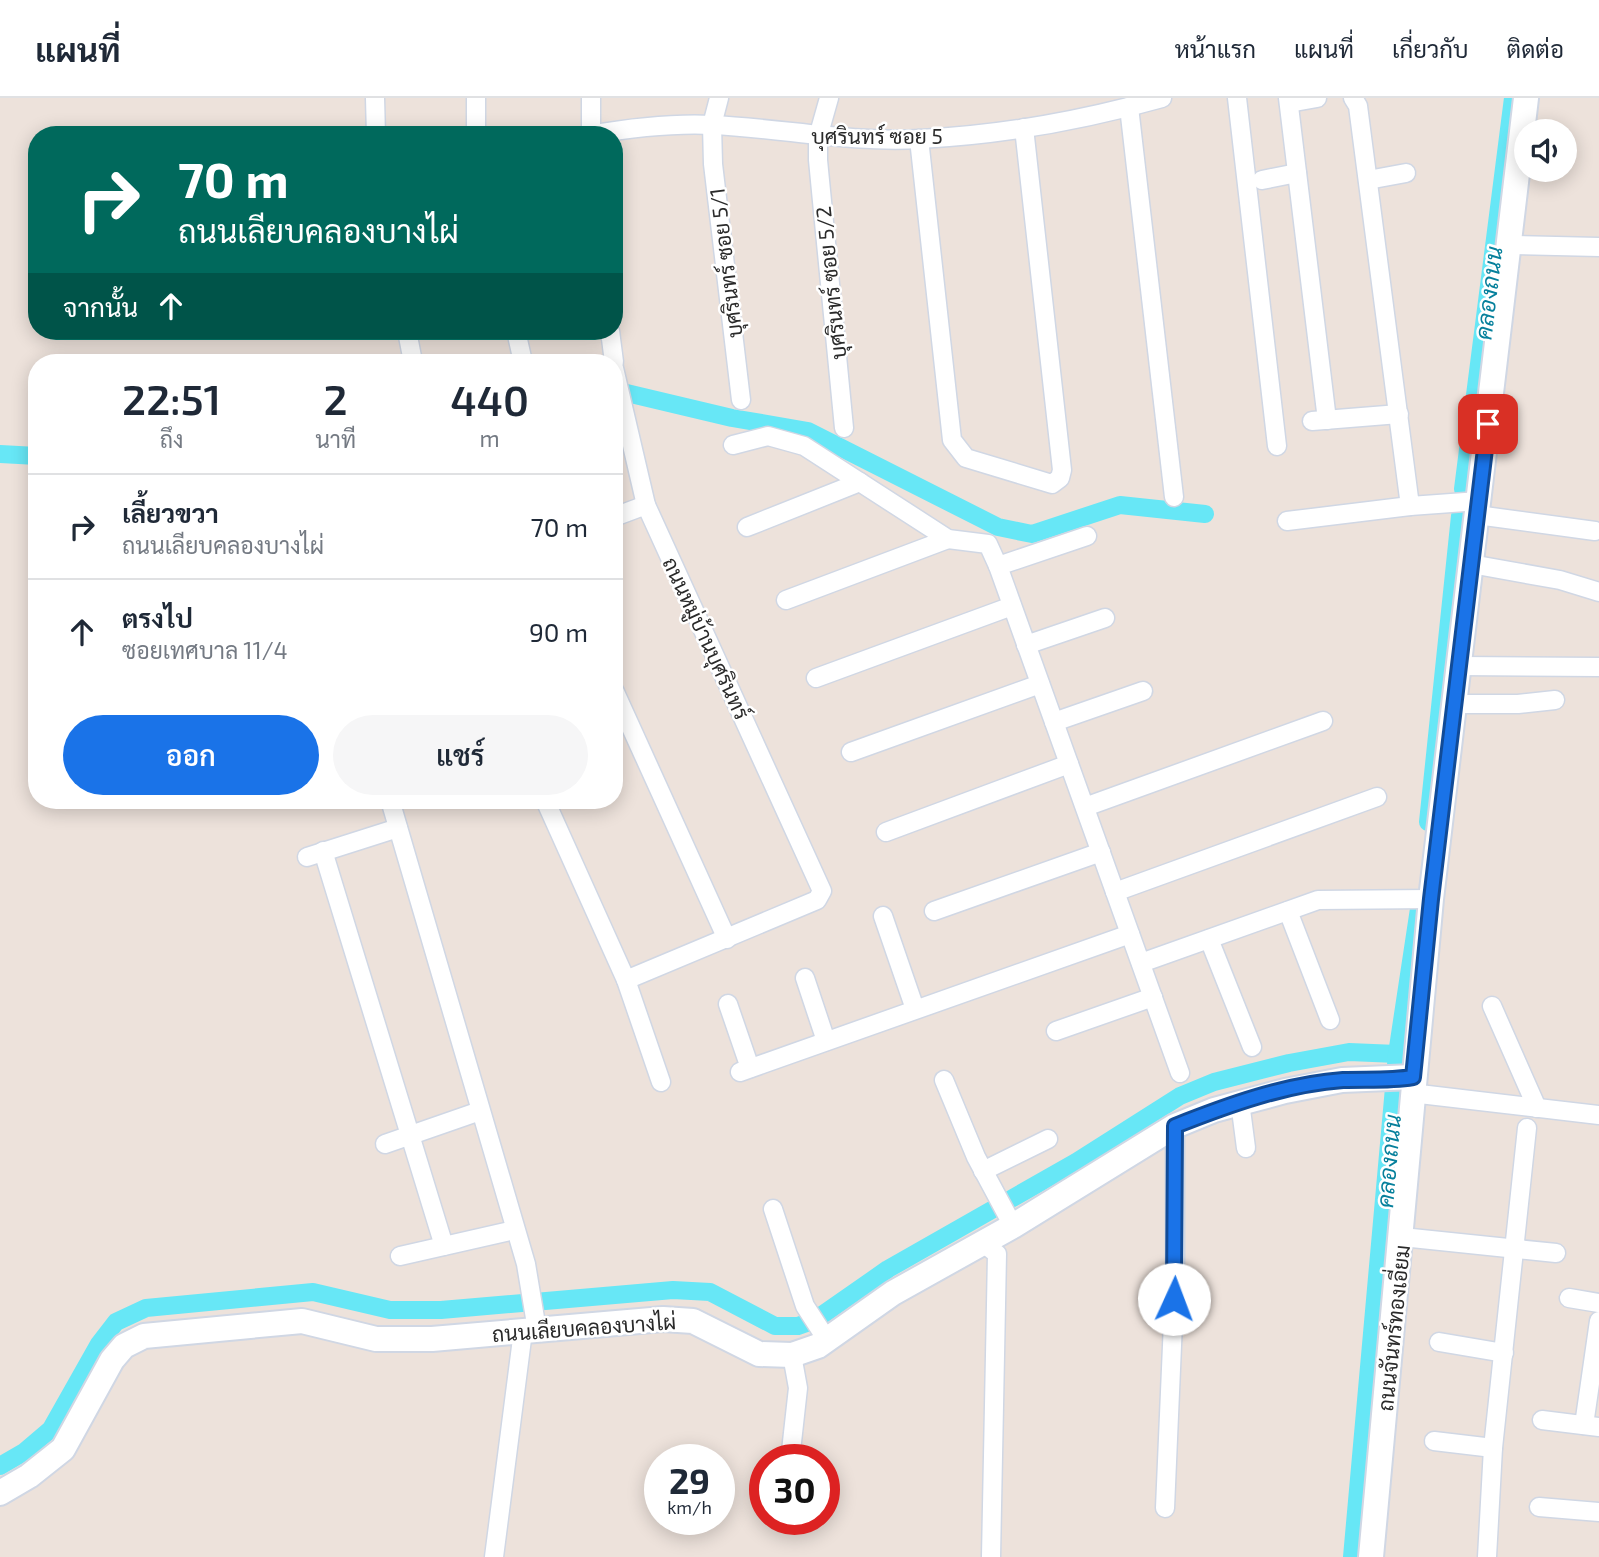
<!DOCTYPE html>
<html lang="th">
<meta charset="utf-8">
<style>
body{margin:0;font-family:"Exo 2",Sarabun,sans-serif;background:#f6f6f7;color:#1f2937;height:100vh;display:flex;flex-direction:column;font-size:26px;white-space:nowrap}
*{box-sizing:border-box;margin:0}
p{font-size:23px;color:#747a83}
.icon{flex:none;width:38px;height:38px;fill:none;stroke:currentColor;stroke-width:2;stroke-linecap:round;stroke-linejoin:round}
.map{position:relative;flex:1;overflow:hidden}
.sheet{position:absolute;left:28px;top:256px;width:595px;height:455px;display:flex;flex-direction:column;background:#fff;border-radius:28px;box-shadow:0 4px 18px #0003}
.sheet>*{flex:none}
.hud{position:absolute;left:28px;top:28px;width:595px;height:214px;border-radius:28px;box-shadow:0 4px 18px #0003;background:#00695c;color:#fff;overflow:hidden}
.tools{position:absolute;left:1514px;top:21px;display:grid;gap:14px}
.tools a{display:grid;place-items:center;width:63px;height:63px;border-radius:50%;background:#fff;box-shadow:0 4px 18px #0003;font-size:35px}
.speed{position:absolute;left:644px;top:1346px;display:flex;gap:14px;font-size:35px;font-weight:700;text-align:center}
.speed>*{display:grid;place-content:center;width:91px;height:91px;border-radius:50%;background:#fff;box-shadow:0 4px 18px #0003;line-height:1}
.speed small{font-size:18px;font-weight:400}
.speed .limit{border:10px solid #d22;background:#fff;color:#111}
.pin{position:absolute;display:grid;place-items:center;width:60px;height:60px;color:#fff;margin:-30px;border-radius:14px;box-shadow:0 4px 10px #0006}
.me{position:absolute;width:77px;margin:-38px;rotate:2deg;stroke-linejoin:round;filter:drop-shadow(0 0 5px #0008)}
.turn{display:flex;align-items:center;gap:24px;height:147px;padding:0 35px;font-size:32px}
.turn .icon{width:91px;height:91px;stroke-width:2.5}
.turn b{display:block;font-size:49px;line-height:60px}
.then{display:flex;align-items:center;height:66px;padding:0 35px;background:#0003;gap:14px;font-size:26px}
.eta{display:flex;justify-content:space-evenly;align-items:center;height:119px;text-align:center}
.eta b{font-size:42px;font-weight:600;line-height:49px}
.action{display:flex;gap:14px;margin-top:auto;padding:14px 35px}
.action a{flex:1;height:80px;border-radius:42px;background:#1a73e8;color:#fff;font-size:28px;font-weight:600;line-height:80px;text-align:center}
.action a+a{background:#f6f6f7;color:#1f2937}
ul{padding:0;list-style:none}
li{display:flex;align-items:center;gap:21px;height:105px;padding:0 35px;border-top:2px solid #e0e1e3}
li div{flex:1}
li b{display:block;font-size:26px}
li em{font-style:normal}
header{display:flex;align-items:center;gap:42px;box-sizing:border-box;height:98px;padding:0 35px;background:#fff;border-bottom:2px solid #e0e1e3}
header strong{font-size:33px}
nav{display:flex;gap:38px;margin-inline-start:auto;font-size:24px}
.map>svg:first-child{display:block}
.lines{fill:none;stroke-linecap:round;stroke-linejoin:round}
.canal{stroke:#67e7f6;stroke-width:18}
.street-casing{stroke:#d0d7e4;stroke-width:21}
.secondary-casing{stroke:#d0d7e4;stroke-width:28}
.street{stroke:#fff;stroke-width:18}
.secondary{stroke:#fff;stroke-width:24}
.route-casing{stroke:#114b97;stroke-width:18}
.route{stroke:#1a73e8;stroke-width:12}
.labels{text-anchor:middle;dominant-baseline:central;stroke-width:5;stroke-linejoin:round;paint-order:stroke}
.street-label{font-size:21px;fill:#2a2a2a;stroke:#fff}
.water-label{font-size:23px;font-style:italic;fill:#06809c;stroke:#fff}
</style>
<header>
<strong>แผนที่</strong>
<nav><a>หน้าแรก</a><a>แผนที่</a><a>เกี่ยวกับ</a><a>ติดต่อ</a></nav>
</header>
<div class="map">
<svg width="1599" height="1459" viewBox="0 0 1599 1459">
<rect width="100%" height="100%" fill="#ede2db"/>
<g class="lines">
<g class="canal">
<polyline points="614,292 732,320 808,333 998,429 1032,436 1120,407 1205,416"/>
<polyline points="0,356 37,358"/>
<polyline points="1463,391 1513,0"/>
<polyline points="1428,724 1460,418"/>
<polyline points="0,1368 24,1354 51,1331 99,1246 116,1224 146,1210 313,1194 390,1212 441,1212 673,1192 710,1194 775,1228 798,1228 815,1222 888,1171 1076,1064 1180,998 1214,984 1289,965 1349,954 1397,956"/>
<polyline points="1352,1459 1397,956 1420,804"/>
</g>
<defs>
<g id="street">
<polyline points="375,0 376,37"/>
<polyline points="476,0 476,37"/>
<polyline points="719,0 712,27 713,66 741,302"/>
<polyline points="829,0 818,39 818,62 844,330"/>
<polyline points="1237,0 1277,348"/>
<polyline points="1288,0 1327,322"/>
<polyline points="1353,0 1358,8 1410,408 1479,403"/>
<polyline points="1289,5 1317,0"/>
<polyline points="1129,9 1174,399"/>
<path d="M590,37C630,30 671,25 712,27C781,30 849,45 920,41C1001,37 1084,22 1162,0"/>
<polyline points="591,37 591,0"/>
<polyline points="919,41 952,342 966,360 1052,386 1060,380 1062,372 1024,30"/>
<polyline points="1262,82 1297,75"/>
<polyline points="1368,82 1406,75"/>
<polyline points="1510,147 1599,149"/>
<polyline points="407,233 413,264"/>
<polyline points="516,233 523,264"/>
<polyline points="610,233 614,264"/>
<polyline points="614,270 646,407 822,793 817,802 626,882"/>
<polyline points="1312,323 1399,316"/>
<polyline points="733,347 768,338 804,348 948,441 988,446 998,468"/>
<polyline points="1477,417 1595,433"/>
<polyline points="614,419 646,407"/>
<polyline points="1287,423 1410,408"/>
<polyline points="747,429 860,384"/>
<polyline points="1087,438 998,468 1180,975"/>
<polyline points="1471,466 1560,482 1599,494"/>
<polyline points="786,502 948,441"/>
<polyline points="1026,547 1105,520"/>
<polyline points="1459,568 1599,569"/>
<polyline points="816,580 1012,508"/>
<polyline points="614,592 727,841"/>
<polyline points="1454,606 1518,606 1555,602"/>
<polyline points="1054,624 1143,593"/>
<polyline points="851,654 1040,586"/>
<polyline points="390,702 526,1166 537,1232"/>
<polyline points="545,702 626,882 661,984"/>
<polyline points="1085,709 1323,623"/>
<polyline points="886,734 1069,666"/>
<polyline points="323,753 444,1148"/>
<polyline points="307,759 398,730"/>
<polyline points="1115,794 1377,699"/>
<polyline points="934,813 1101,754"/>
<polyline points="1288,813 1330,922"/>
<polyline points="883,818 915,911"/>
<polyline points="1209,841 1252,949"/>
<polyline points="1141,865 1318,802 1431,801"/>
<polyline points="805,880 826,943"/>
<polyline points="728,906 750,970"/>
<polyline points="1492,908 1537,1010"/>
<polyline points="1056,933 1153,899"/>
<polyline points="740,974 1130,836"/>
<polyline points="944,982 976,1059 1013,1128"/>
<polyline points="1411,995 1599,1017"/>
<polyline points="1240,1004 1246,1050"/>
<polyline points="385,1046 480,1013"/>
<polyline points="983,1073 1048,1041"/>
<polyline points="773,1111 805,1208 827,1242"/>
<polyline points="1402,1139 1556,1155"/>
<polyline points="982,1144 997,1156 991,1459"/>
<polyline points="400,1158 514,1132"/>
<polyline points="1569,1200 1599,1205"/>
<polyline points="1439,1244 1504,1255"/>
<polyline points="1542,1322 1599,1329"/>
<polyline points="1584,1327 1599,1223"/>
<polyline points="1434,1343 1493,1350"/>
<polyline points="790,1362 798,1290 792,1257"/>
<polyline points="1539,1409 1599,1414"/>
<polyline points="1165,1410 1175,1178 1175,1028"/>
<polyline points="783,1423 783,1421"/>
<polyline points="494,1459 523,1233"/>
<polyline points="1487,1459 1493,1350 1527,1030"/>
</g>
<g id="secondary">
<polyline points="0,1395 29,1378 63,1351 112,1262 124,1248 144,1238 302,1223 376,1241 432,1241 663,1221 693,1223 759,1256 792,1257 818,1248 893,1195 1013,1128 1175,1028 1214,1012 1285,993 1342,982 1413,979"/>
<polyline points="1371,1459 1431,801 1526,0"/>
</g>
</defs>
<use href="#street" class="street-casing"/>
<use href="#secondary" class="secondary-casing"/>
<use href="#street" class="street"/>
<use href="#secondary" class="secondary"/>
</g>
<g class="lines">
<defs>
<path id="route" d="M1174,1201L1175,1028C1228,1007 1286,986 1343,982C1366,981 1389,983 1413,979L1431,801L1488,326"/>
</defs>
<use href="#route" class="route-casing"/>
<use href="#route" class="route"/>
</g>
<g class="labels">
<g class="street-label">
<text x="877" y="37">บุศรินทร์ ซอย 5</text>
<text transform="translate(725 165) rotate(-97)">บุศรินทร์ ซอย 5/1</text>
<text transform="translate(830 185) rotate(-96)">บุศรินทร์ ซอย 5/2</text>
<text transform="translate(707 540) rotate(65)">ถนนหมู่บ้านบุศรินทร์</text>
<text transform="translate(584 1229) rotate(-4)">ถนนเลียบคลองบางไผ่</text>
<text transform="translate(1393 1230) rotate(-84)">ถนนจันทร์ทองเอี่ยม</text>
</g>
<g class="water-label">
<text transform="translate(1488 195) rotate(-83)">คลองถนน</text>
<text transform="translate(1388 1063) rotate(-85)">คลองถนน</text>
</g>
</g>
</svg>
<div class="tools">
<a><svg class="icon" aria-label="sound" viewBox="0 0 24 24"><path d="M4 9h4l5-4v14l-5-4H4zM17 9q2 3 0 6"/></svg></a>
</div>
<div class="speed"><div>29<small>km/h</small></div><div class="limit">30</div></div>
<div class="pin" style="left:1488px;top:326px;background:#d93025"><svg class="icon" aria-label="arrive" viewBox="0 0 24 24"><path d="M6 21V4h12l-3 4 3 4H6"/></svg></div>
<svg class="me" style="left:1174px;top:1201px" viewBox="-20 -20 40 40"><circle r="19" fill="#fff"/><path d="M0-13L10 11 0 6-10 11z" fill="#1a73e8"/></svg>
<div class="hud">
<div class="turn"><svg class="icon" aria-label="right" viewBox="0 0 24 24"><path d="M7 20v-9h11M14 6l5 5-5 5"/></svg><div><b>70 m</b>ถนนเลียบคลองบางไผ่</div></div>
<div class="then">จากนั้น<svg class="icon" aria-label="ahead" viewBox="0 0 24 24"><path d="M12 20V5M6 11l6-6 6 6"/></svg></div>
</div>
<section class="sheet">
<div class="eta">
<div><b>22:51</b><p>ถึง</p></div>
<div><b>2</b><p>นาที</p></div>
<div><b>440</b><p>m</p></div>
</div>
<ul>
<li><svg class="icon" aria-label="right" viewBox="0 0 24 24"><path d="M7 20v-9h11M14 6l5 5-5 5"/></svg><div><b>เลี้ยวขวา</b><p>ถนนเลียบคลองบางไผ่</p></div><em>70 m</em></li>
<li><svg class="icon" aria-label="ahead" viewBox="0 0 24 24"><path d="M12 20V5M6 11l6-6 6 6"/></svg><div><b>ตรงไป</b><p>ซอยเทศบาล 11/4</p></div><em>90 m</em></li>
</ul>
<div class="action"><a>ออก</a><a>แชร์</a></div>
</section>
</div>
